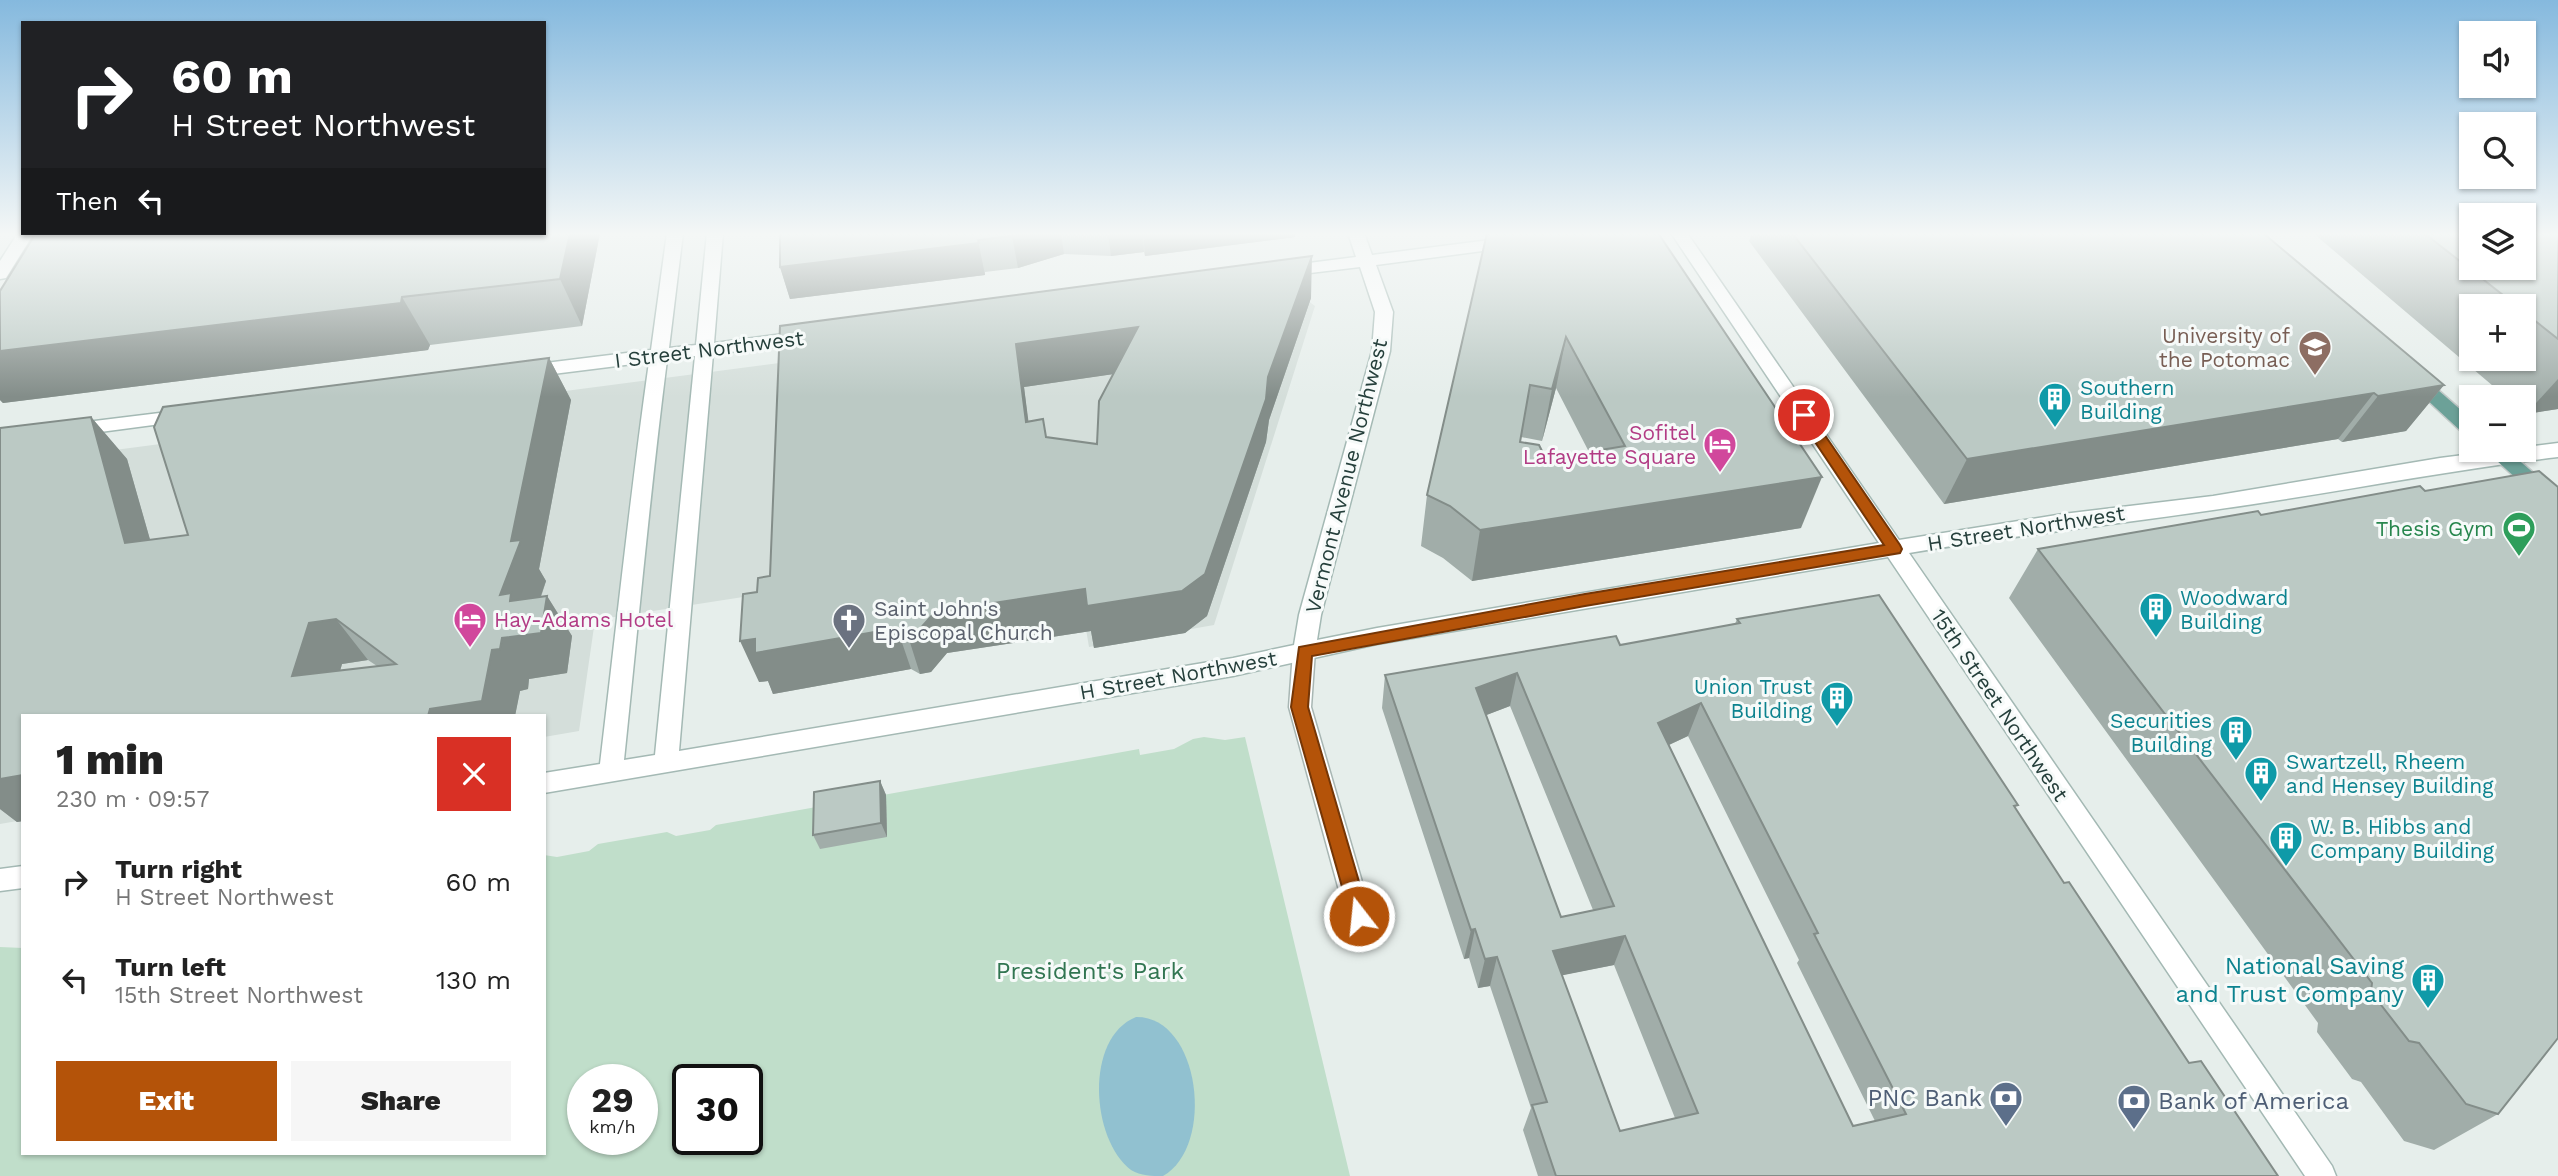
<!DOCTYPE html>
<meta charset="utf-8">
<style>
body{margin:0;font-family:"Work Sans",sans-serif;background:#f6f6f6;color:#222;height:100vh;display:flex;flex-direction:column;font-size:26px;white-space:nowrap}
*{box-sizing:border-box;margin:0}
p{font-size:23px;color:#767676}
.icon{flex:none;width:38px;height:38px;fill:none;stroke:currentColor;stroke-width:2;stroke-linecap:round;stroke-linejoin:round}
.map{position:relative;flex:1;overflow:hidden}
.panel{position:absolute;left:21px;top:714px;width:525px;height:441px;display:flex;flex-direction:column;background:#fff;border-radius:0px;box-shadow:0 2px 5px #0004}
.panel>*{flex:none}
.guide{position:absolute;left:21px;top:21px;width:525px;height:214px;border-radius:0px;box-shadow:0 2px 5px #0004;background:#202124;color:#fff;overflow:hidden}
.controls{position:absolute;left:2459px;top:21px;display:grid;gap:14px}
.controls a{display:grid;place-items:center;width:77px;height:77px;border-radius:0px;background:#fff;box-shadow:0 2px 5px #0004;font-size:35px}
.speed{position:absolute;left:567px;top:1064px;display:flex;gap:14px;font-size:35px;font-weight:700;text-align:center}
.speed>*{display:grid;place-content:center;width:91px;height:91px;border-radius:50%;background:#fff;box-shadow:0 2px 5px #0004;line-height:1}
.speed small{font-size:18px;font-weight:400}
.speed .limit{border:4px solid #111;border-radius:10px;background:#fff;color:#111}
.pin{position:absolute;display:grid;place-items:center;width:60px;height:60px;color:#fff;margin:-30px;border:4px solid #fff;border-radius:50%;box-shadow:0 2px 7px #0007}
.me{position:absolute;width:77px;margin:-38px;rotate:344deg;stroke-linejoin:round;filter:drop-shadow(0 0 5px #0008)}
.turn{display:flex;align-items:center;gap:24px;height:147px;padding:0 35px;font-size:32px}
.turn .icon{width:91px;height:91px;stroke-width:2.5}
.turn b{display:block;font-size:49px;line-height:60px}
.then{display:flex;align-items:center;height:66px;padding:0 35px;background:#0003;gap:14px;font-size:26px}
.round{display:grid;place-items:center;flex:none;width:74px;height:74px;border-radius:0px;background:#f6f6f6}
.head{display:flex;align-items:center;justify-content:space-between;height:119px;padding:0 35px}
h1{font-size:42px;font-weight:800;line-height:52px}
.cta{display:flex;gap:14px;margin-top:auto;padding:14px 35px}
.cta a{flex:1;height:80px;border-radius:0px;background:#b45309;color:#fff;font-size:28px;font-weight:800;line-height:80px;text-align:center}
.cta a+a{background:#f6f6f6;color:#222}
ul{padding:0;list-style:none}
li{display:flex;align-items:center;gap:21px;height:98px;padding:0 35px}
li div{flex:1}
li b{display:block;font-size:26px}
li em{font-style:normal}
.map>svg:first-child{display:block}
.built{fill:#d4deda}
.green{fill:#c0deca;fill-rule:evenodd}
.water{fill:#91c1d0}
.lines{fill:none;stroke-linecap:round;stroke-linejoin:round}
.street-casing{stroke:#a8b6b3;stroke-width:3}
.secondary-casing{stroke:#a4b9b4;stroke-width:3}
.primary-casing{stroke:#c2c9c8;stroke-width:3}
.street{fill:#fff;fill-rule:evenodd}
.secondary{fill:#fff;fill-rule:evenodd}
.primary{fill:#6ca198;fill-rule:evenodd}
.wall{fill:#a1ada9;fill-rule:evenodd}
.shaded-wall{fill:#838d89}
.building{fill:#bbc9c4;stroke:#838d89;stroke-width:2;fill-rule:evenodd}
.route{fill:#b45309;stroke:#753606;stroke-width:2}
.labels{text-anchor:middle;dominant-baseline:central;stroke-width:6;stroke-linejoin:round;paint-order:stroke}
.education-label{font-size:21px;fill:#785e54;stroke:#f6faf9;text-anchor:end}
.street-label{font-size:21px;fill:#253f3b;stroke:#f6faf9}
.culture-label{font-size:21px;fill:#0d838f;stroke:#f6faf9;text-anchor:start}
.hotel-label{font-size:21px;fill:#b23c85;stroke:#f6faf9;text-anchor:end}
.leisure-label{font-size:21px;fill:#27864d;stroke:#f6faf9;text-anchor:end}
.worship-label{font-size:21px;fill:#5b616d;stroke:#f6faf9;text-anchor:start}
.near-culture-label{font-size:24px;fill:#0d838f;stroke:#f6faf9;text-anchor:end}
.near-park-label{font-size:24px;fill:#317551;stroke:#f6faf9}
.near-service-label{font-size:24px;fill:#4e5e75;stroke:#f6faf9;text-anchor:end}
</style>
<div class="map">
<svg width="2558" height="1176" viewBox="0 0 2558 1176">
<rect width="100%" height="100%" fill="#e6eeeb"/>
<polygon class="built" points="1300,295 1315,306 1214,625 1089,647 1072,546 595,620 579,731 544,737 544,716 23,716 23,820 0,824 0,465"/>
<path class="green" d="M1204,737L1225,740L1245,737L1350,1176H0V947L23,948V1153H544V855L557,857L589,851L598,844L667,832L676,836L710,830L716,825L1139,749L1140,755L1174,749L1193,739ZM583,1080H642V1139H583ZM688,1080H747V1139H688Z"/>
<path class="water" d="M1136,1017C1200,1016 1216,1146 1163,1176C1152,1176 1141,1176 1131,1170C1091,1140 1084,1038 1136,1017Z"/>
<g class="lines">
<defs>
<polygon id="street" points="1304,642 1312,645 1315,651 1311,707 1372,916 1368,924 1359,927 1350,924 1346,916 1289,707 1293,651 1296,645"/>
<g id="secondary">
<polygon points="18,233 34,233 6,278 0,279 0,261"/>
<path d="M667,233H683L669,348L696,345L707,233H723L714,343L806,331L815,337L806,343L713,354L679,751L1233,658L1294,645L1299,615L1372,351L1375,312L1360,267L1285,276L1277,271L1285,266L1356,257L1348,233H1364L1372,255L1513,237L1521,242L1513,247L1376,265L1393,312L1390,351L1321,615L1317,640L1377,628L1879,543L1671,233H1687L1899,540L2063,514L2213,496L2440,458L2558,443V457C2442,471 2328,494 2213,510C2111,525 2010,536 1909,553L2332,1166L2336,1176H2305L1888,557L1377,644L1233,676L544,793V773L600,764C616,630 630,496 649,362L529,377L520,371L529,365L651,350ZM695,356L655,755L624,760C638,626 650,493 667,360Z"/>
<polygon points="184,410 191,412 193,416 191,420 70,436 63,435 61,430 63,425 70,424"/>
<polygon points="23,866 23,888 0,891 0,869"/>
</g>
<g id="primary">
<polygon points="2415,373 2421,375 2471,419 2471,435 2464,434 2409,383 2406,379 2409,375"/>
<polygon points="2485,450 2507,450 2558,494 2558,512 2551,510"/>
</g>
</defs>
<use href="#street" class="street-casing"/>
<use href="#secondary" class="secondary-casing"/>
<use href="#primary" class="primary-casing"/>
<use href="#street" class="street"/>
<use href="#secondary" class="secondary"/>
<use href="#primary" class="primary"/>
</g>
<g class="wall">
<polygon points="600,233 582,326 430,345 428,350 3,403 0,400 0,291"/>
<polygon points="780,233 1295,233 1295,237 1145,256 1144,252 1111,256 1064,254 1018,268 985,272 985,275 790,299 780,267"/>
<path d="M1487,233L1801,528L1472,581L1443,558L1421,546L1427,495ZM1556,388L1589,452L1546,459L1520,442L1521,437L1542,441Z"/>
<polygon points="1752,233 2263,233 2444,385 2406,431 2342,442 2338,439 1944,504 1749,241"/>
<path d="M2313,233H2558V409L2526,414L2524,412V397H2506ZM2471,306H2524V359H2471Z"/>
<path d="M1311,298L1269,420L1266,442L1207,616L1185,633L1094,648L1091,631L947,653L931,672L920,674L911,669L773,694L768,681L759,682L757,592L770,576L780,326ZM1113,374L1097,444L1046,437L1028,421L1024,387Z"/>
<path d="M549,358L571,400L539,569L546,581L541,597L547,596L572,636L567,673L529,679L528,689L520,691L515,716H23V821L17,822L0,809V779L10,777L0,779V428L91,417L127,459L150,540L188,535L154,427L163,407ZM368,660L377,666L340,671L342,664Z"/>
<polygon points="2038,549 2498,1114 2434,1150 2404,1141 2361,1082 2352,1079 2317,1032 2318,1023 2009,598"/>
<path d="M1737,619L2015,809L2064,883L2189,1063L2278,1176H1538L1523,1130L1531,1108L1490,986L1478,988L1469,958L1464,959L1382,708L1385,675L1620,645L1735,624ZM1510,706L1593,910L1561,917L1486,715ZM1688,736L1799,960L1797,963L1875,1121L1853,1126L1669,745ZM1614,965L1675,1118L1620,1131L1562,975Z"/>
<polygon points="880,781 886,795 887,837 820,849 813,835"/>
</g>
<g class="shaded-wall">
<polygon points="570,233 600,233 582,326 560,279"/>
<polygon points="1024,233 1061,233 1064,254 1018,268 1012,236"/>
<polygon points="1108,233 1143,233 1144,252 1111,256"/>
<polygon points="1143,233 1295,233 1295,237 1145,256"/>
<polygon points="978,240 985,275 790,299 780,267"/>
<polygon points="1312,256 1311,298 1269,420 1266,442 1207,616 1185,633 1094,648 1091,631 947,653 931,672 920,674 907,633 1268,377"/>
<polygon points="402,297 430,345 428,350 3,403 0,400 0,351"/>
<polygon points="1138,327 1142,370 1024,387 1034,464 1026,422 1016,344"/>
<polygon points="1566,337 1556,388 1542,441 1552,389"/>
<polygon points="549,358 571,400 539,569 546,581 531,624 547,596 572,636 567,673 529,679 528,689 520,691 515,716 428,716 430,709 492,650 500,595"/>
<polygon points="2558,379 2558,409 2526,414"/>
<polygon points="2444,385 2406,431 2342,442 2378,396"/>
<polygon points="2374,393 2338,439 1944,504 1967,459"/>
<polygon points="91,417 127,459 163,585 125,543"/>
<polygon points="1822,477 1801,528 1472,581 1480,530"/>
<polygon points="336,619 368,660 342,664 327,716 292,676 309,623"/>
<polygon points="897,628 911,669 773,694 768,681 759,682 740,641 755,639"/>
<polygon points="1517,673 1510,706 1471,721 1476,688"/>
<polygon points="1701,703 1688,736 1647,755 1658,723"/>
<polygon points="23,775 23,821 17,822 0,809 0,779"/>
<polygon points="880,781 886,795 887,837 881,823"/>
<polygon points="1475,929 1469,958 1464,959 1471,930"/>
<polygon points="1625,936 1614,965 1544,979 1553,951"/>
<polygon points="1497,957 1490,986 1478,988 1485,959"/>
</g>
<g class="building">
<polygon points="36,233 570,233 560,279 402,297 401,303 0,351 0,291"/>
<polygon points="780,233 1024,233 1012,236 978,240 979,243 780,267"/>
<path d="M1487,233H1658L1822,477L1480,530L1450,506L1427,495ZM1566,337L1625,446L1546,459L1539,445L1520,442L1530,385L1552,389Z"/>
<polygon points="1792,233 2263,233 2444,385 2378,396 2374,393 1967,459"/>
<polygon points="2424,233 2471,233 2471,268 2524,268 2524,233 2558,233 2558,339 2524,312 2524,306 2517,306"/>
<path d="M1312,256L1268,377L1266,399L1205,574L1182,591L1087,606L1085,589L935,612L918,631L907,633L897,628L755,653V639L740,641L743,594L757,592L758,578L770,576L780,326ZM1138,327L1099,401L1097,444L1046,437L1043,419L1026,422L1016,344Z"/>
<path d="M549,358L511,541L521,540L500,595L511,593L510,601L547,596L541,633L502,638L500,649L492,650L482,701L430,709L428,716H23V775L0,779V428L91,417L125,543L188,535L154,427L163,407ZM336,619L396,664L292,676L309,623Z"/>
<polygon points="2539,471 2558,487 2558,1038 2498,1114 2466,1104 2419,1043 2409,1041 2371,992 2372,983 2038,549 2258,511 2261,515 2420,486 2425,491"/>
<path d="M1879,595L2018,805L2014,806L2064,883L2069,882L2189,1063L2201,1061L2278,1176H1556L1532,1105L1547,1102L1497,957L1485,959L1475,929L1471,930L1385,675L1616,636L1620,645L1740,623L1737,619ZM1517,673L1614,906L1561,917L1476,688ZM1701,703L1818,933L1814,934L1906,1114L1853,1126L1658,723ZM1625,936L1698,1113L1620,1131L1553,951Z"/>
<polygon points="880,781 881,823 813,835 814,792"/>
</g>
<linearGradient id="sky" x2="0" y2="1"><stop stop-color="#85b9de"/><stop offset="0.59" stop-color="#f4f7f6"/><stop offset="1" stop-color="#f4f7f6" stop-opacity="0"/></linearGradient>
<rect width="2558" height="397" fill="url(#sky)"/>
<polygon class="route" points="1804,410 1809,412 1900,545 1902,549 1900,553 1585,606 1312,656 1308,707 1369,916 1366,922 1359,925 1352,922 1291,707 1299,647 1585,594 1884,545 1797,415"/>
<defs>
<symbol id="university-pin" viewBox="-11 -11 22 30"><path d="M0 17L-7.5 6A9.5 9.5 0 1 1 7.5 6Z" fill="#8d6e63" stroke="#f6faf9"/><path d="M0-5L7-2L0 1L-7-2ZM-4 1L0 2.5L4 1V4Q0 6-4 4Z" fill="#fff"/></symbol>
<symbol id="building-pin" viewBox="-11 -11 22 30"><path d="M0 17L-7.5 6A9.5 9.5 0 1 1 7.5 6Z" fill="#0f9aa8" stroke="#f6faf9"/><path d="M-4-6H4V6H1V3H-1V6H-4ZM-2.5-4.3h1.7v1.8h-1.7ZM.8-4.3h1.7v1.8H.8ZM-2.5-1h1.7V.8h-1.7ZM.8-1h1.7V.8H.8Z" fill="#fff"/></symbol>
<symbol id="hotel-pin" viewBox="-11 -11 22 30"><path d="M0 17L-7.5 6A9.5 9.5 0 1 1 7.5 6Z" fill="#d1479c" stroke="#f6faf9"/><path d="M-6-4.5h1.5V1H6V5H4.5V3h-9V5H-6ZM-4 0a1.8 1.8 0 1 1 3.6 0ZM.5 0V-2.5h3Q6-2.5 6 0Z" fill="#fff"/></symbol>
<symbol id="stadium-pin" viewBox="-11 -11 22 30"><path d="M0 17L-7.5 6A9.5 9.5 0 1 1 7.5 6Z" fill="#2e9e5b" stroke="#f6faf9"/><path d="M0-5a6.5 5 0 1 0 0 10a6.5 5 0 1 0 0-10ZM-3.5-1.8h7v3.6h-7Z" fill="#fff"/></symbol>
<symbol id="church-pin" viewBox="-11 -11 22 30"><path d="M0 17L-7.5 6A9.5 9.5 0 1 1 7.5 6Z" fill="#6b7280" stroke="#f6faf9"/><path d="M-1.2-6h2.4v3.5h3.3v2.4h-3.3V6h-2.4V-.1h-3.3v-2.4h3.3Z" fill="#fff"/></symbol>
<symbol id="bank-pin" viewBox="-11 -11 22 30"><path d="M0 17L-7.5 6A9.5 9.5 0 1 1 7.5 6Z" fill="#5c6f8a" stroke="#f6faf9"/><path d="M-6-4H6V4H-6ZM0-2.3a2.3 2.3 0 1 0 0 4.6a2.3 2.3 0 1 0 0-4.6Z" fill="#fff"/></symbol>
</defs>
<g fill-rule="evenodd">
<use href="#university-pin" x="2296" y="328" width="38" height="52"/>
<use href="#building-pin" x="2036" y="380" width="38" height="52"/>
<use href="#hotel-pin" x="1701" y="425" width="38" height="52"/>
<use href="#stadium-pin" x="2500" y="509" width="38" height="52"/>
<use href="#building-pin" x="2137" y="590" width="38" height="52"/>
<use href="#hotel-pin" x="451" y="600" width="38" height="52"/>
<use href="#church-pin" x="830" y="601" width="38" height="52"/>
<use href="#building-pin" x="1818" y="679" width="38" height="52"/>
<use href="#building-pin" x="2217" y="713" width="38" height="52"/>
<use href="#building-pin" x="2242" y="754" width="38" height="52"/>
<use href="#building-pin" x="2267" y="819" width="38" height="52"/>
<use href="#building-pin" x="2409" y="961" width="38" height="52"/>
<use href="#bank-pin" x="1987" y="1079" width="38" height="52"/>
<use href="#bank-pin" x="2115" y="1082" width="38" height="52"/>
</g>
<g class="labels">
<g class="education-label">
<text x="2290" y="335">University of<tspan x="2290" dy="24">the Potomac</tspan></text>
</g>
<g class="street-label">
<text transform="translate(709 349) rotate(-7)">I Street Northwest</text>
<text transform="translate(1346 476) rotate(-76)">Vermont Avenue Northwest</text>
<text transform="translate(2026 528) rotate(-9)">H Street Northwest</text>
<text transform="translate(1178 675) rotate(-10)">H Street Northwest</text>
<text transform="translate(2000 705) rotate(56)">15th Street Northwest</text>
</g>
<g class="culture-label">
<text x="2080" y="387">Southern<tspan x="2080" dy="24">Building</tspan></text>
<text x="2180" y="597">Woodward<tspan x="2180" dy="24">Building</tspan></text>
<text x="1812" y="686" text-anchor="end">Union Trust<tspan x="1812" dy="24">Building</tspan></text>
<text x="2212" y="720" text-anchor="end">Securities<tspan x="2212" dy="24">Building</tspan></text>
<text x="2286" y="761">Swartzell, Rheem<tspan x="2286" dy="24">and Hensey Building</tspan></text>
<text x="2310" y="826">W. B. Hibbs and<tspan x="2310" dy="24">Company Building</tspan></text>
</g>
<g class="hotel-label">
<text x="1696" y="432">Sofitel<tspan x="1696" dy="24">Lafayette Square</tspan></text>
<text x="494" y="619" text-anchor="start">Hay-Adams Hotel</text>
</g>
<g class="leisure-label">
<text x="2494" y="528">Thesis Gym</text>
</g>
<g class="worship-label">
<text x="874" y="608">Saint John's<tspan x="874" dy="24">Episcopal Church</tspan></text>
</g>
<g class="near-culture-label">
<text x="2404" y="966">National Saving<tspan x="2404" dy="28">and Trust Company</tspan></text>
</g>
<g class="near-park-label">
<text x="1090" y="971">President's Park</text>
</g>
<g class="near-service-label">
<text x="1982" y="1098">PNC Bank</text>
<text x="2158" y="1101" text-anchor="start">Bank of America</text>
</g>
</g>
</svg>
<div class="controls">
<a><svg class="icon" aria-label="sound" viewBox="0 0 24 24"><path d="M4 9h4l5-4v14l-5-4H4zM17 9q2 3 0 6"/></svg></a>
<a><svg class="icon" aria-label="search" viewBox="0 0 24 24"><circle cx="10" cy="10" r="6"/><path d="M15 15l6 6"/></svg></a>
<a><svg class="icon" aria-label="layers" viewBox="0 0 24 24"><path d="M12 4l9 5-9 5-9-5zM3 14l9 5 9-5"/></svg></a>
<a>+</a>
<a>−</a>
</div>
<div class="speed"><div>29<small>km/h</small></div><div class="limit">30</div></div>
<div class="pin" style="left:1804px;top:415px;background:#d93025"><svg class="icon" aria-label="arrive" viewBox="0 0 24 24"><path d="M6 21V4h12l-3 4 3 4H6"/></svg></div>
<svg class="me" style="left:1359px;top:916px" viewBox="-20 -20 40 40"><circle r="17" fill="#b45309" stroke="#fff" stroke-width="3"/><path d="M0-11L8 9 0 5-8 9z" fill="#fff"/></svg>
<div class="guide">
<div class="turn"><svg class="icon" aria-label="right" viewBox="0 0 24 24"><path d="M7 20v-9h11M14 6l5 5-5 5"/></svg><div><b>60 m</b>H Street Northwest</div></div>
<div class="then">Then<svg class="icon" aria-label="left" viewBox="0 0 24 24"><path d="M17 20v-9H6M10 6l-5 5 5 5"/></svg></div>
</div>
<section class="panel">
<div class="head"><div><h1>1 min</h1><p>230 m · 09:57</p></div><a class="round" style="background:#d93025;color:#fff"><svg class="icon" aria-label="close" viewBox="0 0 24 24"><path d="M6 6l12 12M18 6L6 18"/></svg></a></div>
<ul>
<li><svg class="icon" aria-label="right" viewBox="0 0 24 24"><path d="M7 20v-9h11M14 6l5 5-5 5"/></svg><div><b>Turn right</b><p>H Street Northwest</p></div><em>60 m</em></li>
<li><svg class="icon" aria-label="left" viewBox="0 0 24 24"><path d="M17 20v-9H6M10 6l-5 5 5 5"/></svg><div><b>Turn left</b><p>15th Street Northwest</p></div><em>130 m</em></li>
</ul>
<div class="cta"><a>Exit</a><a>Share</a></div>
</section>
</div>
